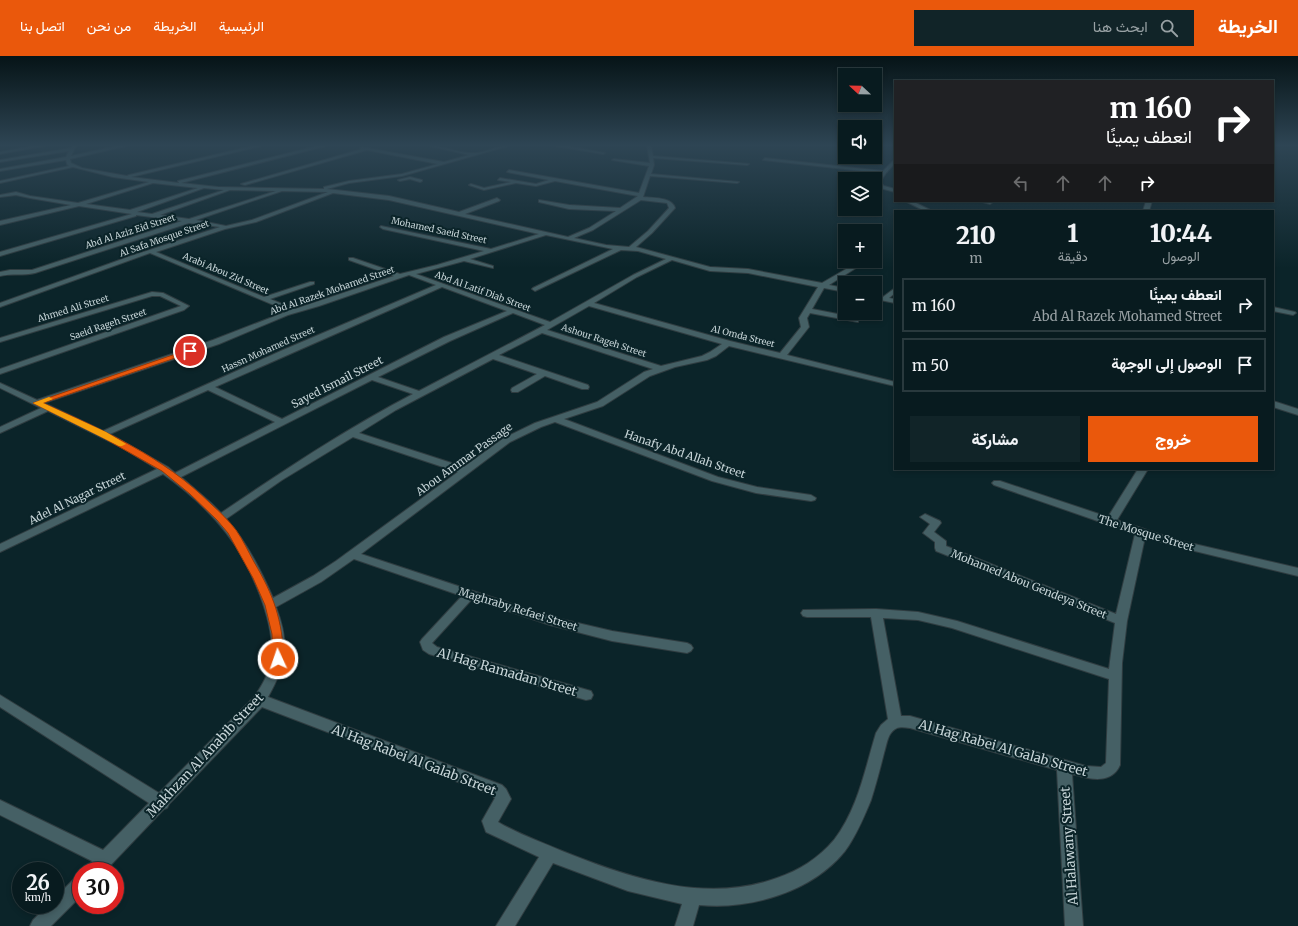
<!DOCTYPE html>
<html lang="ar">
<meta charset="utf-8">
<style>
body{margin:0;font-family:Merriweather,Vazirmatn,serif;background:#112428;color:#f1f3f6;direction:rtl;height:100vh;display:flex;flex-direction:column;font-size:15px;white-space:nowrap}
*{box-sizing:border-box;margin:0}
p{font-size:13px;color:#98a1a4}
.icon{flex:none;width:22px;height:22px;fill:none;stroke:currentColor;stroke-width:2;stroke-linecap:round;stroke-linejoin:round}
.map{position:relative;flex:1;overflow:hidden;direction:ltr}
.side{position:absolute;left:894px;top:154px;width:380px;height:260px;display:flex;flex-direction:column;background:#081b1f;border-radius:0px;box-shadow:0 2px 6px #0003,0 0 0 1px #29393d;direction:rtl}
.side>*{flex:none}
.top-card{position:absolute;left:894px;top:24px;width:380px;height:122px;border-radius:0px;box-shadow:0 2px 6px #0003,0 0 0 1px #29393d;direction:rtl;background:#202124;color:#fff;overflow:hidden}
.needle{width:26px;rotate:292deg}
.buttons{position:absolute;left:838px;top:12px;display:grid;gap:8px}
.buttons a{display:grid;place-items:center;width:44px;height:44px;border-radius:0px;background:#081b1f;box-shadow:0 2px 6px #0003,0 0 0 1px #29393d;font-size:20px}
.speed{position:absolute;left:12px;top:806px;display:flex;gap:8px;font-size:20px;font-weight:700;text-align:center}
.speed>*{display:grid;place-content:center;width:52px;height:52px;border-radius:50%;background:#081b1f;box-shadow:0 2px 6px #0003,0 0 0 1px #29393d;line-height:1}
.speed small{font-size:10px;font-weight:400}
.speed .limit{border:6px solid #d22;background:#fff;color:#111}
.pin{position:absolute;display:grid;place-items:center;width:34px;height:34px;color:#fff;margin:-17px;border:2px solid #fff;border-radius:50%;box-shadow:0 1px 4px #0007}
.me{position:absolute;width:44px;margin:-22px;rotate:357deg;stroke-linejoin:round;filter:drop-shadow(0 0 3px #0008)}
.turn{display:flex;align-items:center;gap:14px;height:84px;padding:0 16px;font-size:18px}
.turn .icon{width:52px;height:52px;stroke-width:2.5}
.turn b{display:block;font-size:28px;line-height:34px}
.lanes{display:flex;align-items:center;height:38px;padding:0 16px;background:#0003;justify-content:center;gap:20px;direction:ltr}
.lanes .off{opacity:.35}
.eta{display:flex;justify-content:space-evenly;align-items:center;height:68px;text-align:center}
.eta b{font-size:24px;font-weight:800;line-height:28px}
.button{display:flex;gap:8px;margin-top:auto;padding:8px 16px}
.button a{flex:1;height:46px;border-radius:0px;background:#ea580c;color:#fff;font-size:16px;font-weight:800;line-height:46px;text-align:center}
.button a+a{background:#112428;color:#f1f3f6}
ul{padding:0;list-style:none}
li{display:flex;align-items:center;gap:12px;height:54px;margin:0 8px 6px;padding:0 8px;border:2px solid #29393d;border-radius:0px}
li div{flex:1}
li b{display:block;font-size:15px}
li em{font-style:normal}
header{display:flex;align-items:center;gap:24px;box-sizing:border-box;height:56px;padding:0 20px;background:#ea580c;color:#fff}
header strong{font-size:19px}
nav{display:flex;gap:22px;margin-inline-start:auto;font-size:14px}
.search{width:280px;height:36px;background:#112428;display:flex;align-items:center;gap:10px;box-sizing:border-box;padding:0 14px;border-radius:0px;color:#98a1a4;font-size:15px}
.map>svg:first-child{display:block}
.lines{fill:none;stroke-linecap:round;stroke-linejoin:round}
.minor-casing{stroke:#303d41;stroke-width:2}
.minor{fill:#456065;fill-rule:evenodd}
.route{fill:#ea580c;stroke:#983908}
.slow{fill:#f59e0b}
.labels{text-anchor:middle;dominant-baseline:central;stroke-width:4;stroke-linejoin:round;paint-order:stroke}
.far-street-label{font-size:9px;fill:#c6d4d7;stroke:#0b2429}
.street-label{font-size:11px;fill:#c6d4d7;stroke:#0b2429}
.near-street-label{font-size:13px;fill:#c6d4d7;stroke:#0b2429}
</style>
<header>
<strong>الخريطة</strong>
<div class="search"><svg class="icon" aria-label="search" viewBox="0 0 24 24"><circle cx="10" cy="10" r="6"/><path d="M15 15l6 6"/></svg>ابحث هنا</div>
<nav><a>الرئيسية</a><a>الخريطة</a><a>من نحن</a><a>اتصل بنا</a></nav>
</header>
<div class="map">
<svg width="1298" height="870" viewBox="0 0 1298 870">
<rect width="100%" height="100%" fill="#0b2429"/>
<g class="lines">
<defs>
<g id="minor">
<polygon points="32,90 44,90 0,98 0,96"/>
<path d="M72,90H76L71,100L116,90H126L70,103L71,107L82,112L127,120L129,119L252,90H261L131,121L179,127L178,125L317,90H326L181,127L218,131L324,133V131L349,125L402,118L438,108L367,94L245,129L241,128L362,93L360,92L362,91L444,106L469,99L430,90C445,90 460,98 474,97C485,97 496,90 508,90L402,120L349,127L327,133L389,140L459,156L497,142L500,144L499,145L465,158L568,181L589,172L616,155L569,153L539,146V144L569,149L620,152L638,140L555,125L536,130L516,127L484,134L469,129L471,128L484,132L511,126L498,124L500,122L536,128L549,124L507,116L509,114L639,137L649,110L612,104L614,103L650,107L647,90H651L653,100L749,108L747,109L653,102L654,109L651,118L739,126L737,127L650,120L643,141C653,142 672,141 675,152L652,177L636,191L710,211L748,213L822,227L860,205H867L829,229L845,232V236L824,232L812,253L858,262V266L810,257L807,262L809,271L787,299L895,326V330L729,290L716,300L707,304L675,311L650,320L603,350L564,363L718,421L757,431L811,439L816,442L815,444L811,445L756,437L712,425L555,366L541,371L510,386L361,498L552,561L612,575L687,587L691,589L693,592L691,595L687,597L612,585L550,569L472,543L432,587L437,591L591,635L593,639L591,643L586,644L429,598L423,594L420,586L422,583L462,540L354,503L321,526L276,551C290,588 287,607 268,641L502,729L506,733L511,743L498,766C518,778 541,786 562,795C629,822 706,848 777,822C798,815 819,802 834,784C858,753 865,713 876,677L881,669L888,663L871,561H807L803,560L801,557L803,554L876,553L918,556L957,565L1109,613L1115,567L936,495L935,492V486L923,477L930,468L920,461L925,458L940,465L941,467L934,476L946,485V490L1116,558L1135,478L994,429L992,427L994,425H1000L1108,461L1138,413H1148L1117,464L1177,484L1298,512V520L1174,490L1145,481L1127,565L1122,607L1120,709C1111,729 1089,723 1072,718L1083,870H1065L1057,714L910,672C902,671 896,670 891,677C887,682 886,691 884,697C880,713 876,728 871,744C864,761 856,780 845,795C812,836 750,854 699,849L693,870H675L682,848L628,835L553,807L515,870H496L539,801L486,776L482,765L495,742L492,739L262,651L169,748L167,752L164,753L105,815H86L92,805L0,759V744L103,794L149,747L0,651V639L159,737L255,640C262,629 269,618 271,604C277,569 249,505 227,478C209,454 187,435 163,418L0,496V488L157,413L121,391L48,355L0,377V371L41,352L0,332V327L37,344L213,284L288,255L150,197L0,251V247L128,201L220,171L189,167L35,217C23,220 12,217 0,220V216L10,214H32L182,165L136,159V160L0,200V196L132,158L79,150L0,169V165L71,149L30,142L16,139L0,141V139L16,136L30,140L78,147L149,126L113,121L73,111L0,127V125L69,110L67,108L66,104L0,115V113L66,101L69,95L0,106V104L71,92ZM153,127L198,132L130,154L86,148ZM204,132L224,134L152,158L137,156ZM230,134L276,135L189,163L160,159ZM282,135L328,136L252,164L226,170L196,164ZM333,137L389,144L539,178L491,193L381,170L380,171L383,173L484,195L437,209L400,218L353,202H349V204L394,220L295,253L270,243L314,228V226H310L264,241L156,196L225,173L256,166ZM641,144L667,147L669,152L648,175L629,191L606,189L574,182L593,174ZM546,179L613,193L533,232L532,233L535,235L621,194L638,195L666,203L633,219L550,266L416,218L464,205L493,212V210L470,203ZM672,204L710,215L748,217L818,231L799,262L801,271L780,297L730,285L594,247L637,221ZM409,219L436,229L283,294L103,375L44,347L219,288L288,259L319,250ZM442,231L507,255L444,281L282,363L215,331ZM589,250L722,288L710,296L702,300L661,310L547,274ZM513,257L545,269L419,335L378,321L450,285ZM542,277L653,313L644,316L597,346L535,367L504,382L464,411L359,377L396,354L493,303L537,318L512,332L511,334L512,336H518L545,320L582,333H588L589,331L588,329L499,299ZM372,324L413,338C346,373 283,415 221,457L211,447L181,421ZM208,334L275,366L175,417L168,411L110,378ZM353,381L458,416L336,505L313,520L273,542C261,514 246,485 226,463L282,424ZM883,562L918,564L952,572L1109,623L1106,707L1101,711L1086,710L910,660H901Z"/>
<polygon points="555,90 568,90 605,97 603,98"/>
<polygon points="765,102 883,115 895,103 895,107 886,117 880,126 884,130 895,133 895,136 880,132 876,127 881,117 763,104"/>
<polygon points="410,121 422,124 422,125 420,126 410,123 400,125 398,124"/>
<polygon points="905,145 912,145 932,155 925,155"/>
<polygon points="979,145 992,145 993,146 990,148"/>
<polygon points="1146,145 1152,145 1149,155 1143,155"/>
<polygon points="875,197 879,197 880,198 875,201"/>
<polygon points="895,232 895,237 889,242 895,243 895,247 875,243 875,239 883,241"/>
<polygon points="152,236 163,237 189,250 184,254 0,318 0,313 181,250 160,240 152,240 0,286 0,282"/>
<polygon points="1273,251 1295,256 1296,257 1293,259 1273,255"/>
<polygon points="1273,345 1298,353 1298,359 1273,351"/>
<polygon points="81,820 81,840 51,870 30,870 33,864 48,849 55,849 55,842 75,822"/>
</g>
</defs>
<use href="#minor" class="minor-casing"/>
<use href="#minor" class="minor"/>
</g>
<linearGradient id="sky" x2="0" y2="1"><stop stop-color="#061417"/><stop offset="0.42" stop-color="#2e4554"/><stop offset="1" stop-color="#2e4554" stop-opacity="0"/></linearGradient>
<rect width="1298" height="212" fill="url(#sky)"/>
<path class="route" d="M190,293L193,294V296L43,347C103,374 164,401 211,448C220,456 229,465 236,474C243,484 248,495 254,506C274,540 282,563 284,603L283,606L278,607L274,606L273,603L272,578L265,549L253,522L228,477L217,464L190,438L162,415L100,380L33,347Z"/>
<polygon class="slow" points="49,341 53,343 43,347 106,376 126,388 122,390 119,390 33,347"/>
<g class="labels">
<g class="far-street-label">
<text transform="translate(439 174) rotate(12)">Mohamed Saeid Street</text>
<text transform="translate(130 175) rotate(-18)">Abd Al Aziz Eid Street</text>
<text transform="translate(164 182) rotate(-19)">Al Safa Mosque Street</text>
<text transform="translate(226 217) rotate(23)">Arabi Abou Zid Street</text>
<text transform="translate(332 234) rotate(-19)">Abd Al Razek Mohamed Street</text>
<text transform="translate(483 235) rotate(20)">Abd Al Latif Diab Street</text>
<text transform="translate(73 252) rotate(-17)">Ahmed Ali Street</text>
<text transform="translate(108 268) rotate(-19)">Saeid Rageh Street</text>
<text transform="translate(743 280) rotate(14)">Al Omda Street</text>
<text transform="translate(604 284) rotate(18)">Ashour Rageh Street</text>
<text transform="translate(268 293) rotate(-24)">Hassn Mohamed Street</text>
</g>
<g class="street-label">
<text transform="translate(337 326) rotate(-27)">Sayed Ismail Street</text>
<text transform="translate(685 398) rotate(19)">Hanafy Abd Allah Street</text>
<text transform="translate(464 403) rotate(-36)">Abou Ammar Passage</text>
<text transform="translate(77 442) rotate(-26)">Adel Al Nagar Street</text>
<text transform="translate(1146 477) rotate(17)">The Mosque Street</text>
<text transform="translate(1029 528) rotate(22)">Mohamed Abou Gendeya Street</text>
<text transform="translate(518 553) rotate(17)">Maghraby Refaei Street</text>
</g>
<g class="near-street-label">
<text transform="translate(507 616) rotate(16)">Al Hag Ramadan Street</text>
<text transform="translate(1003 692) rotate(16)">Al Hag Rabei Al Galab Street</text>
<text transform="translate(205 699) rotate(-47)">Makhzan Al Anabib Street</text>
<text transform="translate(414 704) rotate(21)">Al Hag Rabei Al Galab Street</text>
<text transform="translate(1069 790) rotate(-94)">Al Halawany Street</text>
</g>
</g>
</svg>
<div class="buttons">
<a><svg class="needle" viewBox="-14 -14 28 28"><path d="M0-13l5 13h-10z" fill="#e53935"/><path d="M0 13l5-13h-10z" fill="#98a1a4"/></svg></a>
<a><svg class="icon" aria-label="sound" viewBox="0 0 24 24"><path d="M4 9h4l5-4v14l-5-4H4zM17 9q2 3 0 6"/></svg></a>
<a><svg class="icon" aria-label="layers" viewBox="0 0 24 24"><path d="M12 4l9 5-9 5-9-5zM3 14l9 5 9-5"/></svg></a>
<a>+</a>
<a>−</a>
</div>
<div class="speed"><div>26<small>km/h</small></div><div class="limit">30</div></div>
<div class="pin" style="left:190px;top:295px;background:#d93025"><svg class="icon" aria-label="arrive" viewBox="0 0 24 24"><path d="M6 21V4h12l-3 4 3 4H6"/></svg></div>
<svg class="me" style="left:278px;top:603px" viewBox="-20 -20 40 40"><circle r="17" fill="#ea580c" stroke="#fff" stroke-width="3"/><path d="M0-11L8 9 0 5-8 9z" fill="#fff"/></svg>
<div class="top-card">
<div class="turn"><svg class="icon" aria-label="right" viewBox="0 0 24 24"><path d="M7 20v-9h11M14 6l5 5-5 5"/></svg><div><b>160 m</b>انعطف يمينًا</div></div>
<div class="lanes"><svg class="icon off" aria-label="left" viewBox="0 0 24 24"><path d="M17 20v-9H6M10 6l-5 5 5 5"/></svg><svg class="icon off" aria-label="ahead" viewBox="0 0 24 24"><path d="M12 20V5M6 11l6-6 6 6"/></svg><svg class="icon off" aria-label="ahead" viewBox="0 0 24 24"><path d="M12 20V5M6 11l6-6 6 6"/></svg><svg class="icon" aria-label="right" viewBox="0 0 24 24"><path d="M7 20v-9h11M14 6l5 5-5 5"/></svg></div>
</div>
<section class="side">
<div class="eta">
<div><b>10:44</b><p>الوصول</p></div>
<div><b>1</b><p>دقيقة</p></div>
<div><b>210</b><p>m</p></div>
</div>
<ul>
<li><svg class="icon" aria-label="right" viewBox="0 0 24 24"><path d="M7 20v-9h11M14 6l5 5-5 5"/></svg><div><b>انعطف يمينًا</b><p>Abd Al Razek Mohamed Street</p></div><em>160 m</em></li>
<li><svg class="icon" aria-label="arrive" viewBox="0 0 24 24"><path d="M6 21V4h12l-3 4 3 4H6"/></svg><div><b>الوصول إلى الوجهة</b></div><em>50 m</em></li>
</ul>
<div class="button"><a>خروج</a><a>مشاركة</a></div>
</section>
</div>
